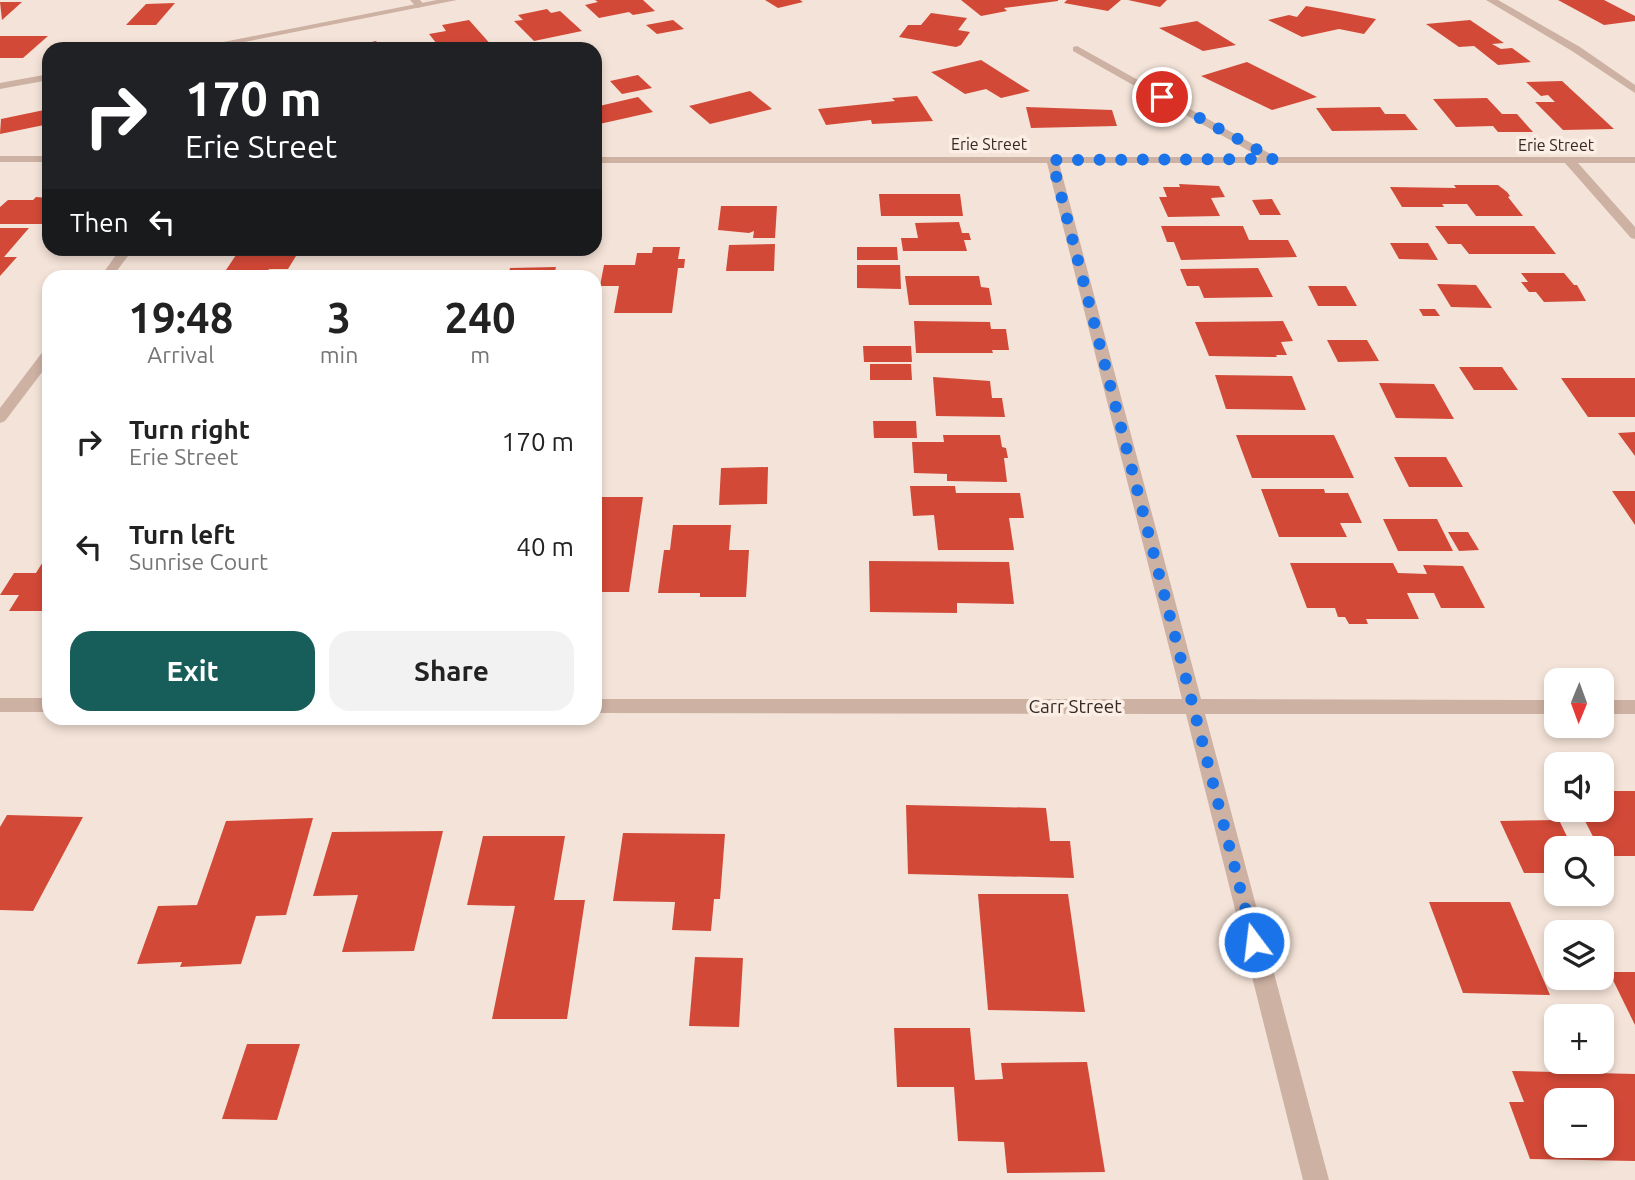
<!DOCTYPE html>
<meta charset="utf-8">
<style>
body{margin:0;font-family:Ubuntu,sans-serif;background:#f2f2f2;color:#222;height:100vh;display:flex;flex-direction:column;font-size:26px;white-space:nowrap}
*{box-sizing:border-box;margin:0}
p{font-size:23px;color:#767676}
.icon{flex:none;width:38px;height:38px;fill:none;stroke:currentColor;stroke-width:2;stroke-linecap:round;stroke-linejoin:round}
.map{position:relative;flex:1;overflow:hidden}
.sheet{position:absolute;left:42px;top:270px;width:560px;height:455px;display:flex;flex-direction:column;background:#fff;border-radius:21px;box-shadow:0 4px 10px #0003}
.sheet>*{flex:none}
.top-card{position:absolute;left:42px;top:42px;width:560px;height:214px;border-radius:21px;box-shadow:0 4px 10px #0003;background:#202124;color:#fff;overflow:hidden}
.needle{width:46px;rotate:181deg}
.buttons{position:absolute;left:1544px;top:668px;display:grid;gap:14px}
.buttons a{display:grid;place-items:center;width:70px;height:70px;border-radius:14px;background:#fff;box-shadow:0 4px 10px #0003;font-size:35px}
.pin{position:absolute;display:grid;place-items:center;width:60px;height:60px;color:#fff;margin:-30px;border:4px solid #fff;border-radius:50%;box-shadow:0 2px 7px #0007}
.me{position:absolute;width:77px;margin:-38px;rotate:345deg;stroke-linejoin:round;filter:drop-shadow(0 0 5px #0008)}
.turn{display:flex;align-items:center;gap:24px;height:147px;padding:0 28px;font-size:32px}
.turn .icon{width:91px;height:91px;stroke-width:2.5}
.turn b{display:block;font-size:49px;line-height:60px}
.then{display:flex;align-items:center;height:66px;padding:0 28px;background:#0003;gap:14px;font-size:26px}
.eta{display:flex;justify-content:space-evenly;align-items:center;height:119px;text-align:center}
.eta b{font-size:42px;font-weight:700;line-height:49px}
.button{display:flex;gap:14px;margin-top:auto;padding:14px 28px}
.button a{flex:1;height:80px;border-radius:21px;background:#175d59;color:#fff;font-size:28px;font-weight:700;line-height:80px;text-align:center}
.button a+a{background:#f2f2f2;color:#222}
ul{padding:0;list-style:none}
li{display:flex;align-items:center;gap:21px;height:105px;padding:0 28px}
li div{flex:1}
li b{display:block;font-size:26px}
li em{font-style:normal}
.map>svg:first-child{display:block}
.building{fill:#d34937;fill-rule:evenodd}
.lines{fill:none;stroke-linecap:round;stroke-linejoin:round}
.service{fill:#cdb1a3;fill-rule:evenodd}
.minor{fill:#cdb1a3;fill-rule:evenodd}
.route{stroke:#1a73e8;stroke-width:12;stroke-dasharray:0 21.6}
.labels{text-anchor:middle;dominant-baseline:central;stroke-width:7;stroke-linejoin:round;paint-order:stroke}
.far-street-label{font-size:16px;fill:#372926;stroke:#fbeee4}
.street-label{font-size:19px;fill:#372926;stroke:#fbeee4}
</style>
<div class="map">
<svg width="1635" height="1180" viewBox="0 0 1635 1180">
<rect width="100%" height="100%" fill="#f4e3d8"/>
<g class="building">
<polygon points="595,0 643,0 655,11 633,15 629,12 599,18 585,5 598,2"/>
<polygon points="765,0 800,0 803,2 778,8"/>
<polygon points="961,0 1058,0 1058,1 1004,8 1007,11 981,16"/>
<polygon points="1067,0 1121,0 1108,11 1064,3"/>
<polygon points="1128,0 1167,0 1160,7"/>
<polygon points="1558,0 1604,0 1635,16 1635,21 1604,25"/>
<polygon points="0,2 22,2 2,20"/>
<polygon points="175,3 156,25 126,25 146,4"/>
<polygon points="1306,6 1335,11 1376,19 1364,34 1339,29 1302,37 1268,20 1289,15 1297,17"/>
<polygon points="547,9 551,13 560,11 582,31 534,41 514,21 523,20 518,15"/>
<polygon points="931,13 967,18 958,30 970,32 961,45 956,47 899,37 908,25 921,25"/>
<polygon points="469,20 493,47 441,49 429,34 446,31 442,25"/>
<polygon points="673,20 684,29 657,34 646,25"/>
<polygon points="1470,20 1504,43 1492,44 1501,49 1512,48 1531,62 1498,65 1474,46 1459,47 1426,24"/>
<polygon points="1197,21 1236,45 1203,51 1159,28"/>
<polygon points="0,36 48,36 23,58 0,58"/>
<polygon points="376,41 379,45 388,43 393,49 342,49"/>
<polygon points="981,60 1030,91 1001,98 986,89 965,94 931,72"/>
<polygon points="1247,62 1317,97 1272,110 1201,76"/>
<polygon points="638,75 652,88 622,94 610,81"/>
<polygon points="1562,81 1614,129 1563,130 1535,102 1555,102 1548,95 1541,96 1526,82"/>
<polygon points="750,91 772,109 710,124 689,106"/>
<polygon points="917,96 933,121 872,124 871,120 826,125 818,109 895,101 892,98"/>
<polygon points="638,97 653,112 595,125 595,107"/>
<polygon points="1487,98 1502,114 1517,114 1533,132 1498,132 1493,126 1456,127 1433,99"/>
<polygon points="1026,107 1112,110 1117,126 1031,128"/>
<polygon points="1380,107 1385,114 1405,114 1418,130 1332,131 1316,108"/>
<polygon points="49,109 49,124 0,134 1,119"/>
<polygon points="1179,184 1219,186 1225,197 1211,198 1220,216 1168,217 1159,197 1167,197 1163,187 1180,187"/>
<polygon points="1454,185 1498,185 1507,192 1510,196 1508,197 1523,216 1476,216 1467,204 1442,204 1444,207 1402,207 1390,187 1456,188"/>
<polygon points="879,194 960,194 963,216 881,216"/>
<polygon points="36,197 49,198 47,200 49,200 49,221 46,224 0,224 0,207 8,200 33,200"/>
<polygon points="1272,199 1281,215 1260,215 1252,200"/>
<polygon points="721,206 777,206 775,238 753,238 754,231 749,233 718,230"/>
<polygon points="959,222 962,233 969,233 971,240 964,240 967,251 903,251 901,238 918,238 915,223"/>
<polygon points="1161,226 1243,226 1249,240 1288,240 1297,257 1181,260 1174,242 1167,242"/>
<polygon points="1435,226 1534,226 1556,254 1469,254 1461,244 1448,244"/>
<polygon points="0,228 29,228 4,257 17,257 0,276"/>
<polygon points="1390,243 1428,243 1438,260 1399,259"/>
<polygon points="775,244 774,271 726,271 729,245"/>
<polygon points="653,247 680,247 678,259 685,259 684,268 678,268 672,313 614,313 619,286 600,286 604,265 635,265 637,253 652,253"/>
<polygon points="857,247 897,247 898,260 857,260"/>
<polygon points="301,248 288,269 269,269 265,276 222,276 240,249"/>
<polygon points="857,265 900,265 901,289 857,288"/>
<polygon points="556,267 554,276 508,276 510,268"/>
<polygon points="1258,268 1273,297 1204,298 1199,286 1187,286 1180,269"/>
<polygon points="472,270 501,270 498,276 470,276"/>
<polygon points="1521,273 1564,273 1574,285 1577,285 1586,301 1544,302 1536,292 1529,292 1521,282 1528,282"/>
<polygon points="905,276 979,276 981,287 989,288 992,305 909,305"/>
<polygon points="1437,284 1476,285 1492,308 1451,307"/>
<polygon points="1308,286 1346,286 1357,306 1318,306"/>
<polygon points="1419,309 1435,309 1440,316 1423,316"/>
<polygon points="914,321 990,322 991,329 1006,329 1009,350 992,350 993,353 916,353"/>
<polygon points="1283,321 1293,341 1281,342 1287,355 1276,355 1277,357 1209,356 1195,322"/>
<polygon points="1327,340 1367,340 1379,361 1338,362"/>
<polygon points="863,346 911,346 912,362 864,362"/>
<polygon points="870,364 911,364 912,380 870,380"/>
<polygon points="1459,367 1502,367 1518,390 1474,390"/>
<polygon points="1215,375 1292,376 1306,410 1226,409"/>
<polygon points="933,377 990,381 992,398 1002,398 1005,417 936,416"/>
<polygon points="1561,378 1635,378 1635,417 1588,417"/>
<polygon points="1379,383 1434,384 1454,419 1396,418"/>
<polygon points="873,421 916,421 917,438 874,438"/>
<polygon points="1635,432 1635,456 1618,433"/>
<polygon points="943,435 1000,435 1002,447 1006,448 1008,458 1004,458 1007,482 947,481 947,474 914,473 912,442 944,442"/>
<polygon points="1236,435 1334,435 1354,478 1252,478"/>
<polygon points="1394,457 1446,457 1463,487 1409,487"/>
<polygon points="768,467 767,504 719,505 721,468"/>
<polygon points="910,486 955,486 956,493 1020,493 1024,518 1009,518 1014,550 938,550 934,515 913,516"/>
<polygon points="1261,489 1324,489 1325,493 1348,493 1362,523 1340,523 1347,537 1279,537"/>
<polygon points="1612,491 1635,491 1635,525"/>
<polygon points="595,497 643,497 629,592 595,592"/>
<polygon points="1383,519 1437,519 1453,551 1398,551"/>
<polygon points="673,525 731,525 729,550 749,550 746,597 700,597 700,593 658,593 664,550 670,550"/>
<polygon points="1448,532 1468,532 1479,550 1459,551"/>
<polygon points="49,552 49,611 9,611 19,595 0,595 14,573 36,573"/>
<polygon points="869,561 1009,562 1014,604 957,603 957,613 870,612"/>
<polygon points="1290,563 1393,563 1398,573 1427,574 1423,565 1463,566 1485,608 1441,608 1434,593 1407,593 1419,619 1366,619 1368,624 1349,624 1345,617 1338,617 1335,608 1307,608"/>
<polygon points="1601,791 1635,791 1635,856 1603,856 1584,819 1604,819 1600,810"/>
<polygon points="906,805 1046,808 1050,841 1070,841 1074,878 908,874"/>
<polygon points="7,815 83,817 33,911 0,910 0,827"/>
<polygon points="313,818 286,915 256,916 241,964 180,967 182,962 137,964 158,906 197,905 226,821"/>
<polygon points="1559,820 1573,849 1556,849 1556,873 1524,873 1500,821"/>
<polygon points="443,831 414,951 342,952 358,895 313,896 332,832"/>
<polygon points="623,833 725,834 720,899 714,899 711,931 672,930 675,902 613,901"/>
<polygon points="483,836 565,836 554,900 585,900 567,1019 492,1019 515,906 467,905"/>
<polygon points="978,894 1068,894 1085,1012 988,1010"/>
<polygon points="1429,902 1510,902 1550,995 1463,993"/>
<polygon points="695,957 743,958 739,1027 689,1026"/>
<polygon points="1609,972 1635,972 1635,1025"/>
<polygon points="894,1028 970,1028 975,1080 1003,1079 1001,1063 1087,1062 1105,1172 1007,1173 1004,1142 958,1141 954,1087 897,1087"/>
<polygon points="247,1044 300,1044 277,1120 222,1119"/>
<path d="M1512,1071L1635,1074V1161L1530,1159L1509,1102H1524ZM1556,1101H1601V1146H1556Z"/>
</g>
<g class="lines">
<polygon class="service" points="410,0 420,0 425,6 417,8"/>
<g class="minor">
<polygon points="437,0 457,0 209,49 188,49"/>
<polygon points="1486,0 1498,0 1580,47 1635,85 1635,93 1572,51"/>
<polygon points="1077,46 1276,157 1635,157 1635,163 1578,163 1635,227 1635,239 1631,238 1565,163 1059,163 1201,699 1556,700 1556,714 1205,714 1329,1180 1303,1180 1186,714 595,713 595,699 1182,699 1047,163 595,163 595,157 1260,157 1073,51 1073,47"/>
<polygon points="49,74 49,80 0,89 0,83"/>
<rect x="0" y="156" width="49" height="6"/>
<polygon points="121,248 134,248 113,276 101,276"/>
<polygon points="49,349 49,363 5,421 0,423 0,408 44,350"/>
<rect x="0" y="698" width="49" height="14"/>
<rect x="1601" y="700" width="34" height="14"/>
</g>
</g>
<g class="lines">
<polyline class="route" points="1162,97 1274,159 1052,160 1254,942"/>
</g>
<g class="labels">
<g class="far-street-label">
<text x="989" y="144">Erie Street</text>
<text x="1556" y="145">Erie Street</text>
</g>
<g class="street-label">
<text x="1075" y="706">Carr Street</text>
</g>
</g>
</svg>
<div class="buttons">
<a><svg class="needle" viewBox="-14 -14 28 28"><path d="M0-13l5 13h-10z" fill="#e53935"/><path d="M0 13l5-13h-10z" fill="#767676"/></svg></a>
<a><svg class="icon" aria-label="sound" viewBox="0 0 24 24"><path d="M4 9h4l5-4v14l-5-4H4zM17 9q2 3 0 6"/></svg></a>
<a><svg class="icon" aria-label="search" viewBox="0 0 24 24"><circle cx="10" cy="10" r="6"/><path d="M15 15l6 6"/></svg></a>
<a><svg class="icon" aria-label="layers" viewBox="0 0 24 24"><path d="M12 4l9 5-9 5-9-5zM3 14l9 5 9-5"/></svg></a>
<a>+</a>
<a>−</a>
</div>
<div class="pin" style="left:1162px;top:97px;background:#d93025"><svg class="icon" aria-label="arrive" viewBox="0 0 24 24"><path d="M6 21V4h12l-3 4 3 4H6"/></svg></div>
<svg class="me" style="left:1254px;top:942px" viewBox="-20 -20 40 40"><circle r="17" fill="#1a73e8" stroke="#fff" stroke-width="3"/><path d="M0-11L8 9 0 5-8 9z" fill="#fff"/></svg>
<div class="top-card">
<div class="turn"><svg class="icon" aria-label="right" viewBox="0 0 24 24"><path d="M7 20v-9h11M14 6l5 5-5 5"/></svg><div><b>170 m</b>Erie Street</div></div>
<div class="then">Then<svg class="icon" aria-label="left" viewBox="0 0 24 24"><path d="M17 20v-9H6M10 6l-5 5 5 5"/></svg></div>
</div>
<section class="sheet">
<div class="eta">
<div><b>19:48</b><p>Arrival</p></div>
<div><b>3</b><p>min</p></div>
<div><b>240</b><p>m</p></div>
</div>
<ul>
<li><svg class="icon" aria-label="right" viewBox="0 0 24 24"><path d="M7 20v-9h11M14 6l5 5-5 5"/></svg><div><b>Turn right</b><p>Erie Street</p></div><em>170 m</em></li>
<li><svg class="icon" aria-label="left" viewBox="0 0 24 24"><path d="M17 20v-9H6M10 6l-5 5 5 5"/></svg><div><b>Turn left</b><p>Sunrise Court</p></div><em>40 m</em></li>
</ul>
<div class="button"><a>Exit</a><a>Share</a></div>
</section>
</div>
